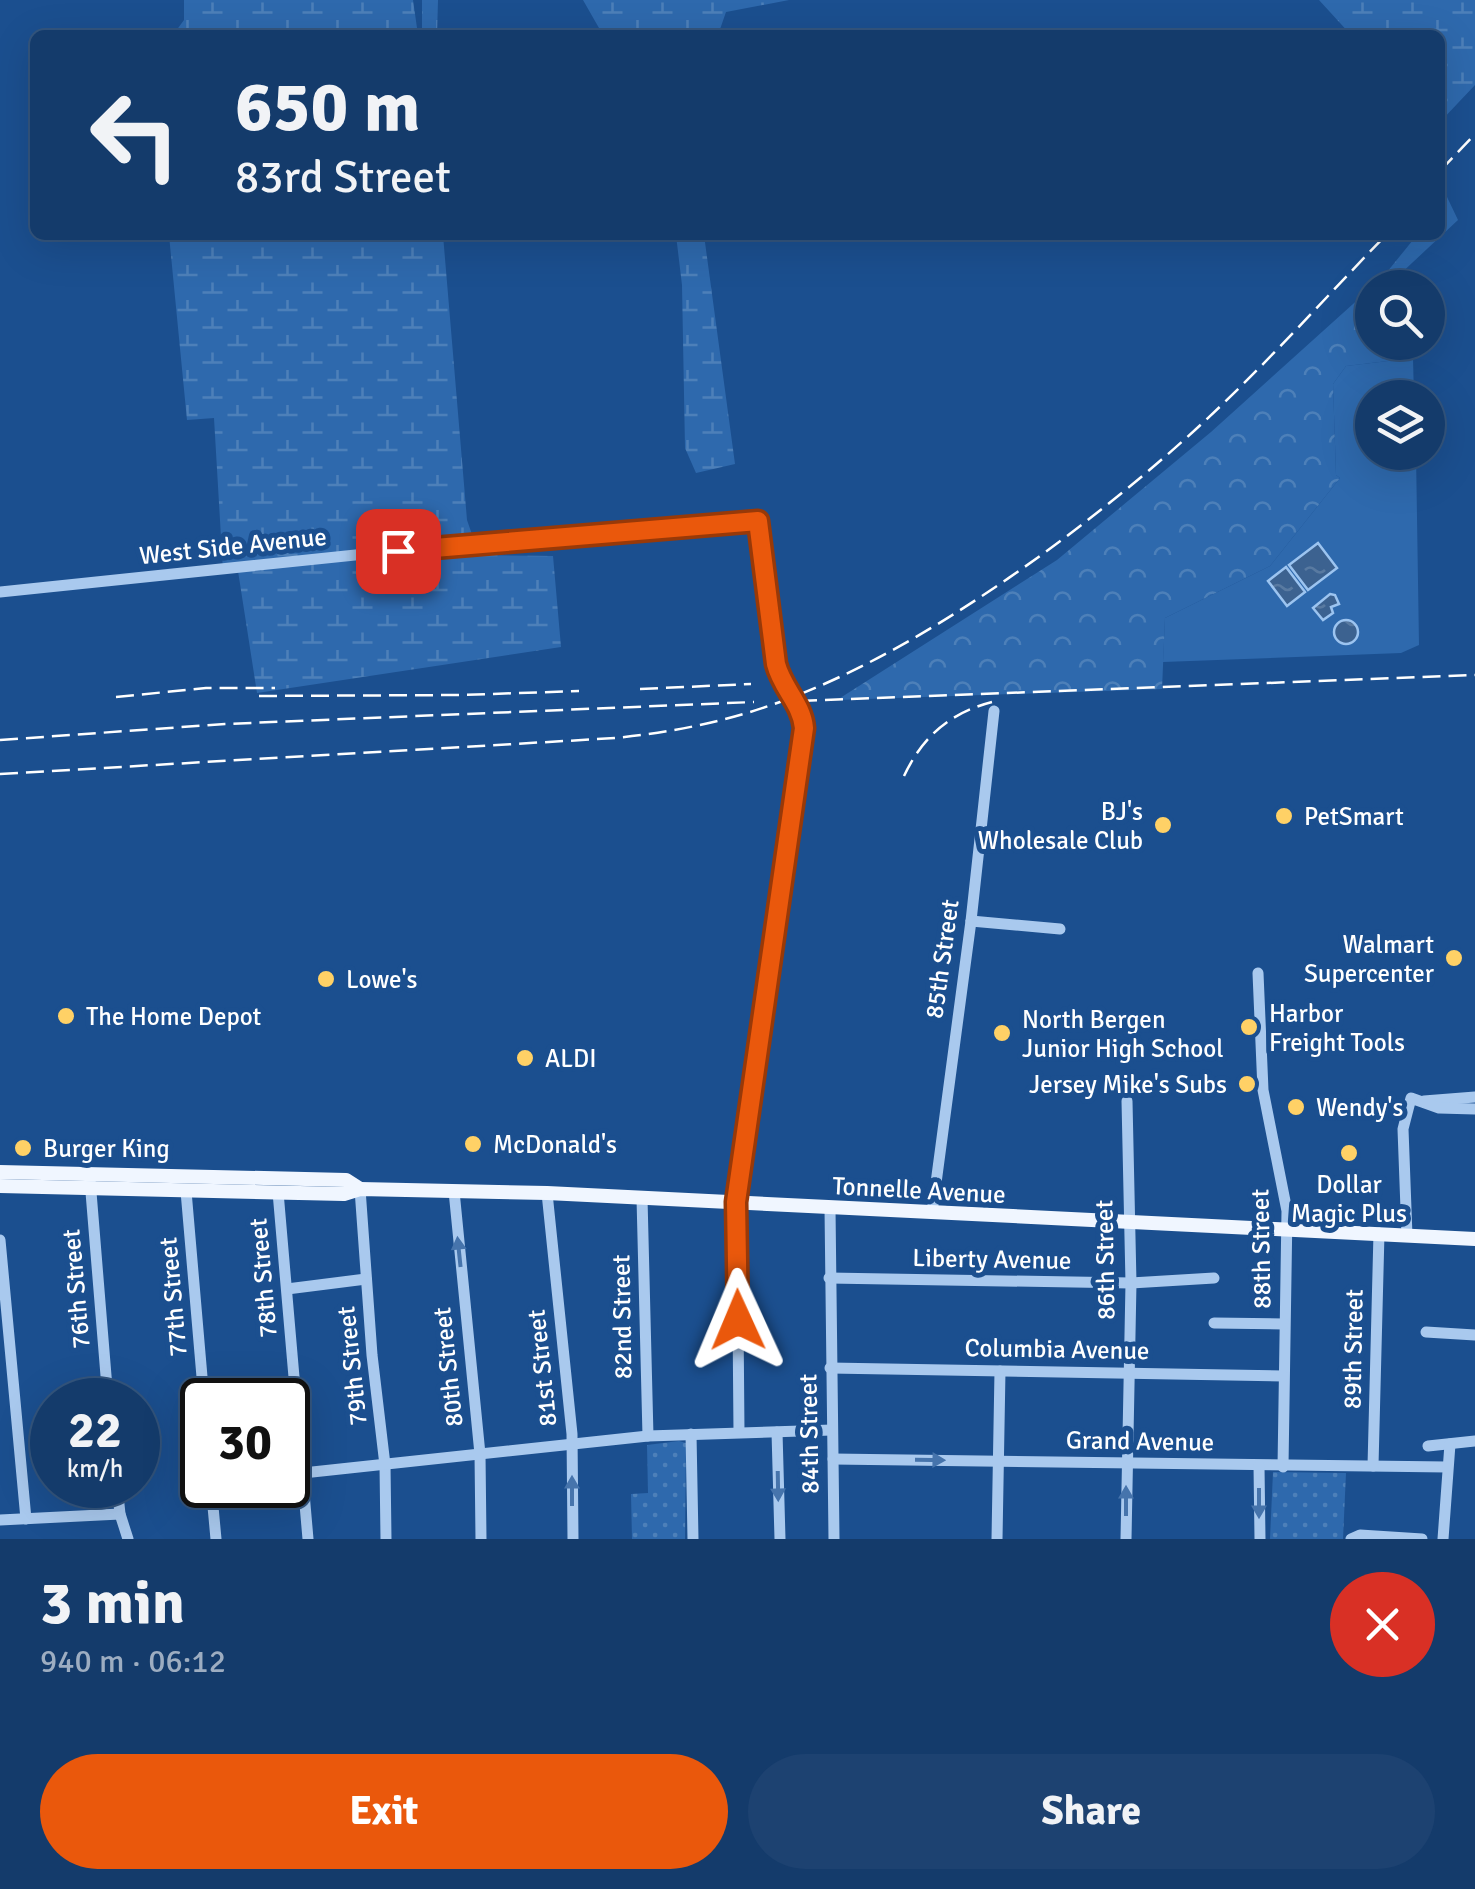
<!DOCTYPE html>
<meta charset="utf-8">
<style>
body{margin:0;font-family:Signika,sans-serif;background:#1d4271;color:#f1f3f6;height:100vh;display:flex;flex-direction:column;font-size:38px;white-space:nowrap}
*{box-sizing:border-box;margin:0}
p{font-size:32px;color:#9dadc1}
.icon{flex:none;width:55px;height:55px;fill:none;stroke:currentColor;stroke-width:2;stroke-linecap:round;stroke-linejoin:round}
.map{position:relative;height:1539px;overflow:hidden}
.panel{display:flex;flex-direction:column;background:#143b6b;flex:1}
.panel>*{flex:none}
.banner{position:absolute;left:30px;top:30px;width:1415px;height:210px;border-radius:15px;box-shadow:0 10px 40px #0002,0 0 0 2px #33557e;background:#143b6b;color:#f1f3f6;overflow:hidden}
.controls{position:absolute;left:1355px;top:270px;display:grid;gap:20px}
.controls a{display:grid;place-items:center;width:90px;height:90px;border-radius:50%;background:#143b6b;box-shadow:0 10px 40px #0002,0 0 0 2px #33557e;font-size:50px}
.speed{position:absolute;left:30px;top:1378px;display:flex;gap:20px;font-size:50px;font-weight:700;text-align:center}
.speed>*{display:grid;place-content:center;width:130px;height:130px;border-radius:50%;background:#143b6b;box-shadow:0 10px 40px #0002,0 0 0 2px #33557e;line-height:1}
.speed small{font-size:25px;font-weight:400}
.speed .limit{border:5px solid #111;border-radius:15px;background:#fff;color:#111}
.pin{position:absolute;display:grid;place-items:center;width:85px;height:85px;color:#fff;margin:-42px;border-radius:20px;box-shadow:0 5px 15px #0006}
.me{position:absolute;width:110px;margin:-55px;rotate:359deg;stroke-linejoin:round;filter:drop-shadow(0 0 8px #0008)}
.turn{display:flex;align-items:center;gap:35px;height:210px;padding:0 40px;font-size:45px}
.turn .icon{width:130px;height:130px;stroke-width:2.5}
.turn b{display:block;font-size:70px;line-height:85px}
.round{display:grid;place-items:center;flex:none;width:105px;height:105px;border-radius:52px;background:#1d4271}
.head{display:flex;align-items:center;justify-content:space-between;height:170px;padding:0 40px}
h1{font-size:60px;font-weight:700;line-height:75px}
.cta{display:flex;gap:20px;margin-top:auto;padding:20px 40px}
.cta a{flex:1;height:115px;border-radius:60px;background:#ea580c;color:#fff;font-size:40px;font-weight:700;line-height:115px;text-align:center}
.cta a+a{background:#1d4271;color:#f1f3f6}
.map>svg:first-child{display:block}
.grass{fill:#2e69ad}
.forest{fill:url(#forest-crowns)}
.wetland{fill:url(#wetland-marsh)}
.park{fill:url(#park-dots)}
.water{fill:url(#water-ripples);stroke:#9cc4f0;stroke-width:2.5}
.lines{fill:none;stroke-linecap:round;stroke-linejoin:round}
.minor{stroke:#a9c9ee;stroke-width:11}
.major{stroke:#f0f6ff;stroke-width:14}
.rail{stroke:#fff;stroke-width:2.5;stroke-dasharray:18 8;stroke-linecap:butt}
.oneway{fill:#4674ac}
.route-casing{stroke:#983908;stroke-width:25}
.route{stroke:#ea580c;stroke-width:18}
.poi-dot{fill:#ffd166;stroke:#1b4f8f;stroke-width:4}
.labels{text-anchor:middle;dominant-baseline:central;stroke-width:10;stroke-linejoin:round;paint-order:stroke}
.street-label{font-size:25px;fill:#fff;stroke:#1b4f8f}
.poi-label{font-size:25px;fill:#fff;stroke:#1b4f8f;text-anchor:start}
</style>
<div class="map">
<svg width="1475" height="1539" viewBox="0 0 1475 1539">
<defs>
<pattern id="forest-crowns" width="20" height="18" patternUnits="userSpaceOnUse" patternTransform="scale(2.5)"><rect width="20" height="18" fill="#2e69ad"/><path d="M2 6a3 3 0 1 1 6 0M12 15a3 3 0 1 1 6 0" fill="none" stroke="#4d80b9"/></pattern>
<pattern id="wetland-marsh" width="20" height="14" patternUnits="userSpaceOnUse" patternTransform="scale(2.5)"><rect width="20" height="14" fill="#2e69ad"/><path d="M1 5h8M5 5V1M11 12h8M15 12V8" fill="none" stroke="#4d80b9"/></pattern>
<pattern id="park-dots" width="8" height="8" patternUnits="userSpaceOnUse" patternTransform="scale(2.5)"><rect width="8" height="8" fill="#2e69ad"/><path d="M2 2h.1M6 6h.1" fill="none" stroke="#4d80b9" stroke-width="1.8" stroke-linecap="round"/></pattern>
<pattern id="water-ripples" width="26" height="14" patternUnits="userSpaceOnUse" patternTransform="scale(2.5)"><rect width="26" height="14" fill="#3c6290"/><path d="M2 4q2-2 4 0t4 0M15 11q2-2 4 0t4 0" fill="none" stroke="#597aa1"/></pattern>
</defs>
<rect width="100%" height="100%" fill="#1b4f8f"/>
<polygon class="grass" points="1413,358 1414,397 1372,398 1372,452 1416,453 1419,645 1401,653 1163,662 1165,618 1270,566 1340,478 1336,475 1333,384 1346,366"/>
<polygon class="forest" points="1447,197 1458,220 1397,277 1404,287 1372,288 1372,342 1413,343 1413,358 1346,366 1333,384 1336,475 1340,478 1270,566 1165,618 1162,689 837,700 1057,560 1211,432 1383,277 1417,235 1440,235 1440,206"/>
<g class="wetland">
<polygon points="184,0 413,0 418,35 173,35 184,20"/>
<polygon points="422,0 438,0 437,35 422,35"/>
<polygon points="583,0 789,0 726,12 718,35 603,35"/>
<polygon points="1319,0 1475,0 1475,85 1440,122 1440,35 1351,35"/>
<polygon points="169,235 443,235 467,520 479,555 553,556 561,647 257,693 238,571 223,571 214,418 187,420"/>
<polygon points="676,235 704,235 735,464 696,473 685,448 682,285"/>
</g>
<g class="park">
<polygon points="679,1441 686,1443 685,1539 632,1539 631,1494 648,1493 647,1445"/>
<polygon points="1273,1472 1346,1473 1343,1539 1270,1539"/>
</g>
<g class="water">
<polygon points="1318,543 1337,568 1308,590 1289,565"/>
<polygon points="1286,567 1305,592 1287,606 1268,581"/>
<polygon points="1330,594 1335,595 1339,604 1331,607 1333,613 1323,620 1313,608"/>
<circle cx="1346" cy="632" r="12"/>
</g>
<g class="lines">
<g class="minor">
<path d="M0,592L471,543L757,521C763,570 765,622 778,671C784,692 802,705 804,728L737,1202L739,1432"/>
<polyline points="971,921 1060,929"/>
<polyline points="1258,973 1263,1090 1287,1211 1283,1467"/>
<polyline points="1424,1101 1475,1097"/>
<polyline points="90,1180 108,1400"/>
<polyline points="360,1189 372,1355 385,1465 386,1539"/>
<polyline points="186,1191 204,1400"/>
<polyline points="454,1191 480,1454 481,1539"/>
<polyline points="278,1192 308,1539"/>
<polyline points="547,1193 572,1434 573,1539"/>
<polyline points="642,1198 648,1436"/>
<polyline points="830,1208 834,1539"/>
<polyline points="932,1213 971,921 994,711"/>
<polyline points="1407,1236 1403,1129 1411,1098 1439,1108 1475,1109"/>
<polyline points="0,1240 26,1519"/>
<polyline points="829,1278 1131,1283 1214,1278"/>
<polyline points="287,1289 366,1279"/>
<polyline points="1214,1323 1284,1324"/>
<polyline points="1426,1332 1475,1335"/>
<polyline points="830,1368 1283,1376"/>
<polyline points="777,1432 780,1539"/>
<polyline points="691,1434 693,1539"/>
<polyline points="1428,1446 1475,1441"/>
<polyline points="833,1459 1447,1467"/>
<polyline points="1259,1466 1260,1539"/>
<polyline points="1373,1466 1379,1233"/>
<polyline points="303,1473 648,1436 832,1430"/>
<polyline points="117,1485 120,1514 128,1539"/>
<polyline points="211,1485 216,1539"/>
<polyline points="0,1520 120,1514"/>
<polyline points="997,1539 1000,1371"/>
<polyline points="1126,1539 1131,1283 1127,1101"/>
<polyline points="1351,1539 1360,1535 1422,1539"/>
<polyline points="1443,1539 1450,1444"/>
</g>
<g class="major">
<polyline points="0,1172 346,1180 360,1189"/>
<polyline points="0,1186 344,1194 360,1189 547,1193 1475,1239"/>
</g>
<g class="rail">
<polyline points="1440,171 1475,134"/>
<polyline points="640,689 751,684"/>
<polyline points="259,696 461,695 579,691"/>
<polyline points="116,697 206,688 275,688"/>
<polyline points="799,701 1475,675"/>
<polyline points="0,740 225,724 754,702"/>
<path d="M0,774L616,738C674,732 730,721 785,700C925,648 1084,531 1195,430C1262,369 1323,300 1386,235"/>
<path d="M904,776C923,736 950,713 992,702"/>
</g>
</g>
<defs><path id="oneway-solid" d="M-6-.8H1V-3.2L6.5 0L1 3.2V.8H-6Z" transform="scale(2.5)"/></defs>
<g class="oneway">
<use href="#oneway-solid" transform="translate(459 1252) rotate(-96)"/>
<use href="#oneway-solid" transform="translate(930 1460) rotate(1)"/>
<use href="#oneway-solid" transform="translate(778 1486) rotate(89)"/>
<use href="#oneway-solid" transform="translate(572 1491) rotate(-90)"/>
<use href="#oneway-solid" transform="translate(1126 1501) rotate(-90)"/>
<use href="#oneway-solid" transform="translate(1259 1503) rotate(90)"/>
</g>
<g class="lines">
<defs>
<path id="route" d="M398,551L758,521L776,664C782,688 802,704 804,728L736,1202L738,1320"/>
</defs>
<use href="#route" class="route-casing"/>
<use href="#route" class="route"/>
</g>
<g class="poi-dot">
<circle cx="1284" cy="816" r="10"/>
<circle cx="1163" cy="825" r="10"/>
<circle cx="1454" cy="958" r="10"/>
<circle cx="326" cy="979" r="10"/>
<circle cx="66" cy="1016" r="10"/>
<circle cx="1249" cy="1027" r="10"/>
<circle cx="1002" cy="1033" r="10"/>
<circle cx="525" cy="1058" r="10"/>
<circle cx="1247" cy="1084" r="10"/>
<circle cx="1296" cy="1107" r="10"/>
<circle cx="473" cy="1144" r="10"/>
<circle cx="23" cy="1148" r="10"/>
<circle cx="1349" cy="1153" r="10"/>
</g>
<g class="labels">
<g class="street-label">
<text transform="translate(233 546) rotate(-6)">West Side Avenue</text>
<text transform="translate(942 959) rotate(-82)">85th Street</text>
<text transform="translate(919 1190) rotate(3)">Tonnelle Avenue</text>
<text transform="translate(1261 1249) rotate(-91)">88th Street</text>
<text transform="translate(992 1259) rotate(1)">Liberty Avenue</text>
<text transform="translate(1105 1260) rotate(-91)">86th Street</text>
<text transform="translate(263 1278) rotate(-95)">78th Street</text>
<text transform="translate(76 1289) rotate(-95)">76th Street</text>
<text transform="translate(173 1297) rotate(-95)">77th Street</text>
<text transform="translate(622 1317) rotate(-91)">82nd Street</text>
<text transform="translate(1057 1349) rotate(1)">Columbia Avenue</text>
<text transform="translate(1353 1349) rotate(-89)">89th Street</text>
<text transform="translate(352 1366) rotate(-96)">79th Street</text>
<text transform="translate(448 1367) rotate(-96)">80th Street</text>
<text transform="translate(542 1368) rotate(-96)">81st Street</text>
<text transform="translate(809 1434) rotate(-91)">84th Street</text>
<text transform="translate(1140 1441) rotate(1)">Grand Avenue</text>
</g>
<g class="poi-label">
<text x="1143" y="811" text-anchor="end">BJ's<tspan x="1143" dy="29">Wholesale Club</tspan></text>
<text x="1304" y="816">PetSmart</text>
<text x="1434" y="944" text-anchor="end">Walmart<tspan x="1434" dy="29">Supercenter</tspan></text>
<text x="346" y="979">Lowe's</text>
<text x="1269" y="1013">Harbor<tspan x="1269" dy="29">Freight Tools</tspan></text>
<text x="86" y="1016">The Home Depot</text>
<text x="1022" y="1019">North Bergen<tspan x="1022" dy="29">Junior High School</tspan></text>
<text x="545" y="1058">ALDI</text>
<text x="1227" y="1084" text-anchor="end">Jersey Mike's Subs</text>
<text x="1316" y="1107">Wendy's</text>
<text x="493" y="1144">McDonald's</text>
<text x="43" y="1148">Burger King</text>
<text x="1349" y="1184" text-anchor="middle">Dollar<tspan x="1349" dy="29">Magic Plus</tspan></text>
</g>
</g>
</svg>
<div class="controls">
<a><svg class="icon" aria-label="search" viewBox="0 0 24 24"><circle cx="10" cy="10" r="6"/><path d="M15 15l6 6"/></svg></a>
<a><svg class="icon" aria-label="layers" viewBox="0 0 24 24"><path d="M12 4l9 5-9 5-9-5zM3 14l9 5 9-5"/></svg></a>
</div>
<div class="speed"><div>22<small>km/h</small></div><div class="limit">30</div></div>
<div class="pin" style="left:398px;top:551px;background:#d93025"><svg class="icon" aria-label="arrive" viewBox="0 0 24 24"><path d="M6 21V4h12l-3 4 3 4H6"/></svg></div>
<svg class="me" style="left:738px;top:1320px" viewBox="-20 -20 40 40"><path d="M0-17L14 15 0 8-14 15z" fill="#ea580c" stroke="#fff" stroke-width="4"/></svg>
<div class="banner">
<div class="turn"><svg class="icon" aria-label="left" viewBox="0 0 24 24"><path d="M17 20v-9H6M10 6l-5 5 5 5"/></svg><div><b>650 m</b>83rd Street</div></div>
</div>
</div>
<section class="panel">
<div class="head"><div><h1>3 min</h1><p>940 m · 06:12</p></div><a class="round" style="background:#d93025;color:#fff"><svg class="icon" aria-label="close" viewBox="0 0 24 24"><path d="M6 6l12 12M18 6L6 18"/></svg></a></div>
<div class="cta"><a>Exit</a><a>Share</a></div>
</section>
